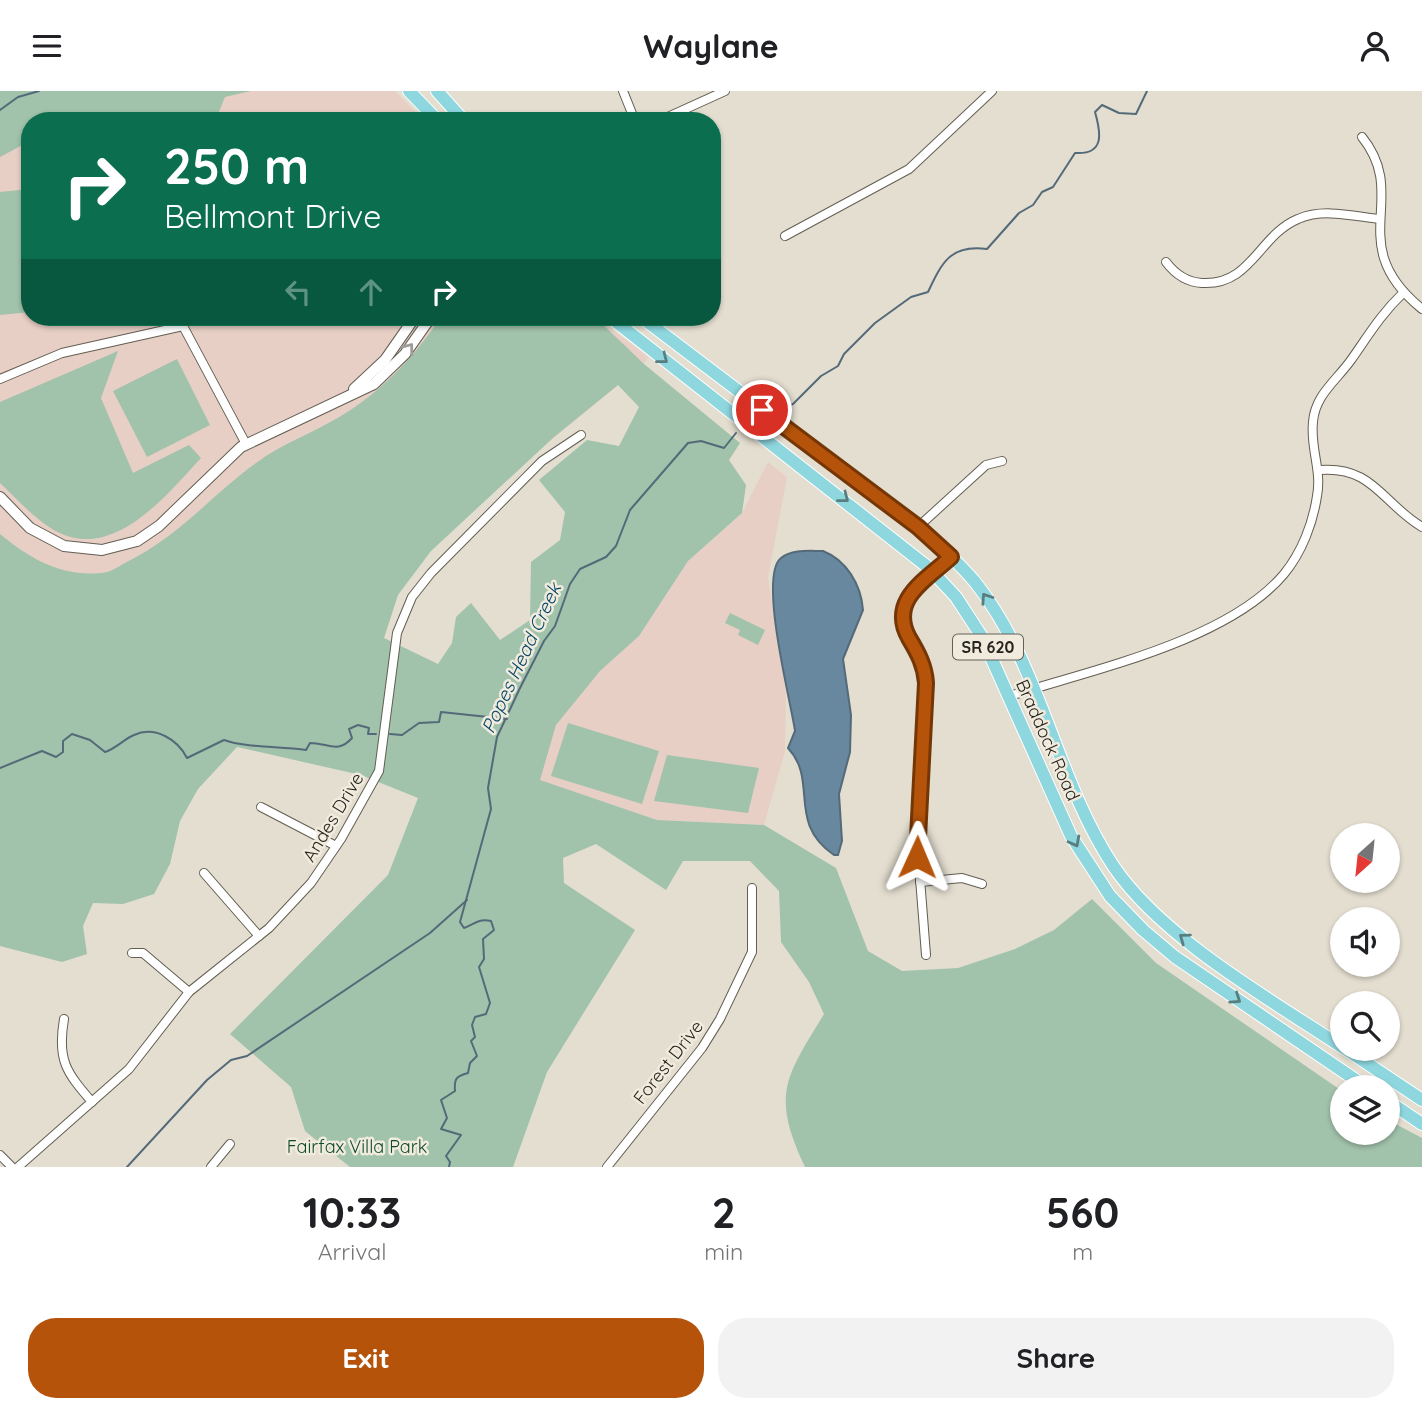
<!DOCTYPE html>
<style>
body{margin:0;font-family:Quicksand,sans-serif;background:#f2f2f2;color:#202124;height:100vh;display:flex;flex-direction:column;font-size:26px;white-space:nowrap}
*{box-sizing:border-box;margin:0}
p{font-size:23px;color:#757577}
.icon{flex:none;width:38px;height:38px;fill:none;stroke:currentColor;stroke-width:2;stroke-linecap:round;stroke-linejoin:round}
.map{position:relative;height:1076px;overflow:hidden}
.side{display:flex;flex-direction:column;background:#fff;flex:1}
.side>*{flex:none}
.banner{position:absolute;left:21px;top:21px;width:700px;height:214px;border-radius:28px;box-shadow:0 2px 5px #0004;background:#0b6e4f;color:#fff;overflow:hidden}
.needle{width:46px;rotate:207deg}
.buttons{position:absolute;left:1330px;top:732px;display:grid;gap:14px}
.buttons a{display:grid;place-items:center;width:70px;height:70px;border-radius:50%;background:#fff;box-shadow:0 2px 5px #0004;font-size:35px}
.pin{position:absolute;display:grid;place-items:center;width:60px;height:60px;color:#fff;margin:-30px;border:4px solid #fff;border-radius:50%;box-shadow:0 2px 7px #0007}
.me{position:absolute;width:77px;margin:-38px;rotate:1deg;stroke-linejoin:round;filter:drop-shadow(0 0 5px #0008)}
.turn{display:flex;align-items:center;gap:24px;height:147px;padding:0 28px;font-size:32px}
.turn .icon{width:91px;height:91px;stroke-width:2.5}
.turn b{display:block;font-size:49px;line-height:60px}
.lanes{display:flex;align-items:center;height:66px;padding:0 28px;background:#0003;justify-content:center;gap:35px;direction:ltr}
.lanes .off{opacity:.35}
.eta{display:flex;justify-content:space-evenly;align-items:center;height:119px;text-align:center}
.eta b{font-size:42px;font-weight:700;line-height:49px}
.primary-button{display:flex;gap:14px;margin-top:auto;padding:14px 28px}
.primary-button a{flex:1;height:80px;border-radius:28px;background:#b45309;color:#fff;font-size:28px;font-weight:700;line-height:80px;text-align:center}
.primary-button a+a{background:#f2f2f2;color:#202124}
header{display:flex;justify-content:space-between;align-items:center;height:91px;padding:0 28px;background:#fff;font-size:32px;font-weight:700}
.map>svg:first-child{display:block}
.education{fill:#e7cfc5}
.green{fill:#a1c2ab;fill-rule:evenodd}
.water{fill:#67889f;stroke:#546a79;stroke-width:2}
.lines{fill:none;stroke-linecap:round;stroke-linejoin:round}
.stream{stroke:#546a79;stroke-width:2}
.street-casing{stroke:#635e52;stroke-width:10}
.secondary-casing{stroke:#635e52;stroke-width:12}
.primary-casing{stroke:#fff;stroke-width:14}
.street{stroke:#fff;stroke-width:8}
.secondary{stroke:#fff;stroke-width:10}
.primary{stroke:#8fd7df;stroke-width:12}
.oneway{stroke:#9d9c9a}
.oneway2{stroke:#5a7e7f}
.route-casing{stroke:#753606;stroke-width:18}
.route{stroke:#b45309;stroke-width:12}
.labels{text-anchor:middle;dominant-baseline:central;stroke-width:5;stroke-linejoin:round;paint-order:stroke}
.shield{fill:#f1ebdd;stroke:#636058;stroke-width:2}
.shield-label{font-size:16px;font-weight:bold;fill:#26241f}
.street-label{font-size:18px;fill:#26241f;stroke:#f1ebdd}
.park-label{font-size:18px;fill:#0d4a2a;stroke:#f1ebdd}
.water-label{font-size:19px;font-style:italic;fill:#074869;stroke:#f1ebdd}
</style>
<header><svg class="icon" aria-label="menu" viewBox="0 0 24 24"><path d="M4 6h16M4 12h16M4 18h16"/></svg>Waylane<svg class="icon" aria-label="person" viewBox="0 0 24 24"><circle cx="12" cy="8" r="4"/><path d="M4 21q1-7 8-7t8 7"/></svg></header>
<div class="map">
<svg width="1422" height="1076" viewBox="0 0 1422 1076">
<rect width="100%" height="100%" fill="#e4ded0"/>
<g class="education">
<polygon points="0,0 395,0 425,30 30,30 30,226 596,226 648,266 644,273 0,801"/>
<polygon points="768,371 787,386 768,486 786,603 785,660 764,734 657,729 539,689 556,634 600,580 639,545 688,470 742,422"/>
</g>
<g class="green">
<polygon points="0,0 251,0 225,6 215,30 123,30 102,23 84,30 30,30 30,50 0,66"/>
<polygon points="30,98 30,221 0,224 0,101"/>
<path d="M441,226H595L644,273L740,352L729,369L746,394L742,422L688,470L639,545L600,580L556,634L540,689L657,729L764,734L836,777L868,860L902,880L958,877L1015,858L1054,839L1092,808L1156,872L1342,1000V1041H1388V1029L1422,1047V1076H805C771,1004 785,987 824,923L809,891L781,851L779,800L750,770H683L666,799L596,753L563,767L564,792L635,839L547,981L513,1076H350L305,1040L291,996L230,943L388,784L418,707L361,684L237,656L198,698L180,730L170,773L154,803L123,813L93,812L83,835L87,863L62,871L0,855V443C29,467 61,486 101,482C109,482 118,476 125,472C181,444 208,407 256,372C284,351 319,340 349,320C387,295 416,263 441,226ZM618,294L639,316L619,355L587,349L539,389L565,421L560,449L531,471L530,529L500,549L471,512L456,526L452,552L438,573L384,547L398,504L431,460L554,346Z"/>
<path d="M118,260L101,307L133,382L189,354L201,367C164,407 109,476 49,436C31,424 15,406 0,392V311Z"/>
<polygon points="177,268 210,334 147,366 113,300"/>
<polygon points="730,522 765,539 758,554 738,544 740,539 725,532"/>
<polygon points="568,632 659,660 642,713 551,685"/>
<polygon points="667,664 759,677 748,722 654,710"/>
</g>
<path class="water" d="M823,460C846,469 861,493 863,519L843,568L851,624L850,661L839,703L842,750L838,764H834C786,731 819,690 788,657L795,640C791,611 758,485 781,467C792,458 809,460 823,460Z"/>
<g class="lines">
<g class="stream">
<polyline points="0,19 18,6 39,0"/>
<path d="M782,317L793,313L821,285L838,275L844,263L875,232L911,206L928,201C942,171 951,153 987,158L1019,122L1033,114L1042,101L1053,96L1075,62C1105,64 1101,42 1095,21L1102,14L1119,22L1136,23L1147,0"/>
<polyline points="390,643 402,644 419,632 439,631 441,621 507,628"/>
<path d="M0,677L42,660L56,666L63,661V650L72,643L90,649L105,661C117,657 124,648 134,644C155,634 178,649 187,667L224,649C246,657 281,655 306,659L310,652C328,652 338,663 352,647L349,638L358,634L369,637L368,643H376"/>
<polyline points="127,1076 207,989 231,969 247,965 430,842 467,809"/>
<path d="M449,1076L450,1071L446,1065L461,1044L441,1038L447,1027L441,1009L455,1000C454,988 456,985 468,982L470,972L477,965L471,950L475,946L472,934L475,926L486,923L490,912L479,876L484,868L483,848L494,839L491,830C478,827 475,833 464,837L460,831L491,718L488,697L497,646L520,597L544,550L555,535L570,493L580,478L606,466L616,455L630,419L688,352L701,350L724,357L736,342"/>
</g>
<defs>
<g id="street">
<polyline points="623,0 635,30"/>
<polyline points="659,30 725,0"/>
<path d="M1362,46C1411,107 1342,153 1422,218"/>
<polyline points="785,145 909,78 992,0"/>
<path d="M1166,171C1175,183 1186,191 1202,192C1251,195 1259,144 1298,128C1323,117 1353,125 1379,128"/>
<polyline points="0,288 62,262 183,235 246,353"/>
<path d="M1320,379C1373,375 1382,412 1422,436"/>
<polyline points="918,436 986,374 1002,370"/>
<path d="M1010,605C1091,579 1228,550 1284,483C1302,461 1313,432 1317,405C1322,379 1310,357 1313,331C1315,304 1336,290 1351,269C1368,245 1381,223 1403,202"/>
<polyline points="261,716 336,755"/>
<polyline points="204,782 259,845"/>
<polyline points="920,791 962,787 982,793"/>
<polyline points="132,862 143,862 189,901"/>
<polyline points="926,864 917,749 927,592 921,568 901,526 906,509 951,466"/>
<path d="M64,928C57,969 66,981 92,1011"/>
<polyline points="0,1064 12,1076"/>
<polyline points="18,1076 129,978 189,901 269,837 311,792 341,748 379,680 397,542 412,506 431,482 542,370 581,344"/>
<polyline points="211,1076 230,1053"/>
<polyline points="607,1076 702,957 720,928 752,861 752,797"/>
</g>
<g id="secondary">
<polyline points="354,298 385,269 415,226"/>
<polyline points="0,406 30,437 64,455 102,459 137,450 159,435 241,356 374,293 405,263 431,226"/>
</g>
<g id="primary">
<polyline points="409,0 438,30"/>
<polyline points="437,0 464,30"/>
<polyline points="610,226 929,477 956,506 982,546 1071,745 1110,805 1143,839 1175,866 1366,996"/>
<path d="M641,226L918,436C938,453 958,471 975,491C1042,575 1055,688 1114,776C1162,847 1271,909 1342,956"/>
<polyline points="1344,957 1422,1009"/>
<polyline points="1388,1010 1422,1033"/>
</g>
</defs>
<use href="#street" class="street-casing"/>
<use href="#secondary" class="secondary-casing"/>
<use href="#primary" class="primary-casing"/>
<use href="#street" class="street"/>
<use href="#secondary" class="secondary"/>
<use href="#primary" class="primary"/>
</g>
<defs><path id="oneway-chevron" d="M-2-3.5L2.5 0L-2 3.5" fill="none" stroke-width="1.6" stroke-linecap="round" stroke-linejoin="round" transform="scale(1.75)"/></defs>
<use class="oneway" href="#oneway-chevron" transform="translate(409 257) rotate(-53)"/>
<g class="oneway2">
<use href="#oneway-chevron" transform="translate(663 268) rotate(38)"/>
<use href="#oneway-chevron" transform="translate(844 407) rotate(38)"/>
<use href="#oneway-chevron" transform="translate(986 507) rotate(-124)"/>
<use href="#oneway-chevron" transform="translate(1075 751) rotate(62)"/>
<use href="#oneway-chevron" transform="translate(1184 847) rotate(-144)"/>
<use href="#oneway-chevron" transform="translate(1236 908) rotate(34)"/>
</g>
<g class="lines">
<defs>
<path id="route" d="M762,319L918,436L951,466C926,489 888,509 909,547C918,562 925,575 926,592L917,766"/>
</defs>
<use href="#route" class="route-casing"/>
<use href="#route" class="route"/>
</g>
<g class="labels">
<rect class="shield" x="953" y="543.5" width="70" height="25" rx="5"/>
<g class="shield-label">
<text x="988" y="556">SR 620</text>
</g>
<g class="street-label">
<text transform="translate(1048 649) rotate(66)">Braddock Road</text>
<text transform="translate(333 726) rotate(-59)">Andes Drive</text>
<text transform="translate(668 971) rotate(-52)">Forest Drive</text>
</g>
<g class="park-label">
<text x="357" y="1055">Fairfax Villa Park</text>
</g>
<g class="water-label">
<text transform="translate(521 567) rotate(-65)">Popes Head Creek</text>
</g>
</g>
</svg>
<div class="buttons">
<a><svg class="needle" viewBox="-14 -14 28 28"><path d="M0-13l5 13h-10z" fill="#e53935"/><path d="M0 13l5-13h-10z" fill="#757577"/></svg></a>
<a><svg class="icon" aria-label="sound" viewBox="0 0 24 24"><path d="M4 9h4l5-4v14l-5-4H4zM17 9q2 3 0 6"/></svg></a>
<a><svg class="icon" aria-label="search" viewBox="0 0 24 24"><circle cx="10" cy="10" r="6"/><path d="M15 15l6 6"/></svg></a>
<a><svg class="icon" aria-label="layers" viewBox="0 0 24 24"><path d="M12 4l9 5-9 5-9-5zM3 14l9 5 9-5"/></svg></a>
</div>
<div class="pin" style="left:762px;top:319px;background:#d93025"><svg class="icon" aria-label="arrive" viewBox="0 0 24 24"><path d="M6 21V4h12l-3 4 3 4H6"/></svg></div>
<svg class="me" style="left:917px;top:766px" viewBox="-20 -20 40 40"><path d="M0-17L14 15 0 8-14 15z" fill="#b45309" stroke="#fff" stroke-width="4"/></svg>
<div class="banner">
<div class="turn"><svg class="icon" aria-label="right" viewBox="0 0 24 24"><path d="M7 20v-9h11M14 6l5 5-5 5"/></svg><div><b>250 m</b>Bellmont Drive</div></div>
<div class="lanes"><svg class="icon off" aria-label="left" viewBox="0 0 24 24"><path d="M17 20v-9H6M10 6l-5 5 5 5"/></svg><svg class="icon off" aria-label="ahead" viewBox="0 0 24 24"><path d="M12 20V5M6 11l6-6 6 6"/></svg><svg class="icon" aria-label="right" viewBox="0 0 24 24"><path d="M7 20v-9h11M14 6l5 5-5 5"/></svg></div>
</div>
</div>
<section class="side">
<div class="eta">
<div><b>10:33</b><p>Arrival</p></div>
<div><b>2</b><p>min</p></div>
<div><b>560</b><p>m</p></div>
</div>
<div class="primary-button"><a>Exit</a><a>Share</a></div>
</section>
